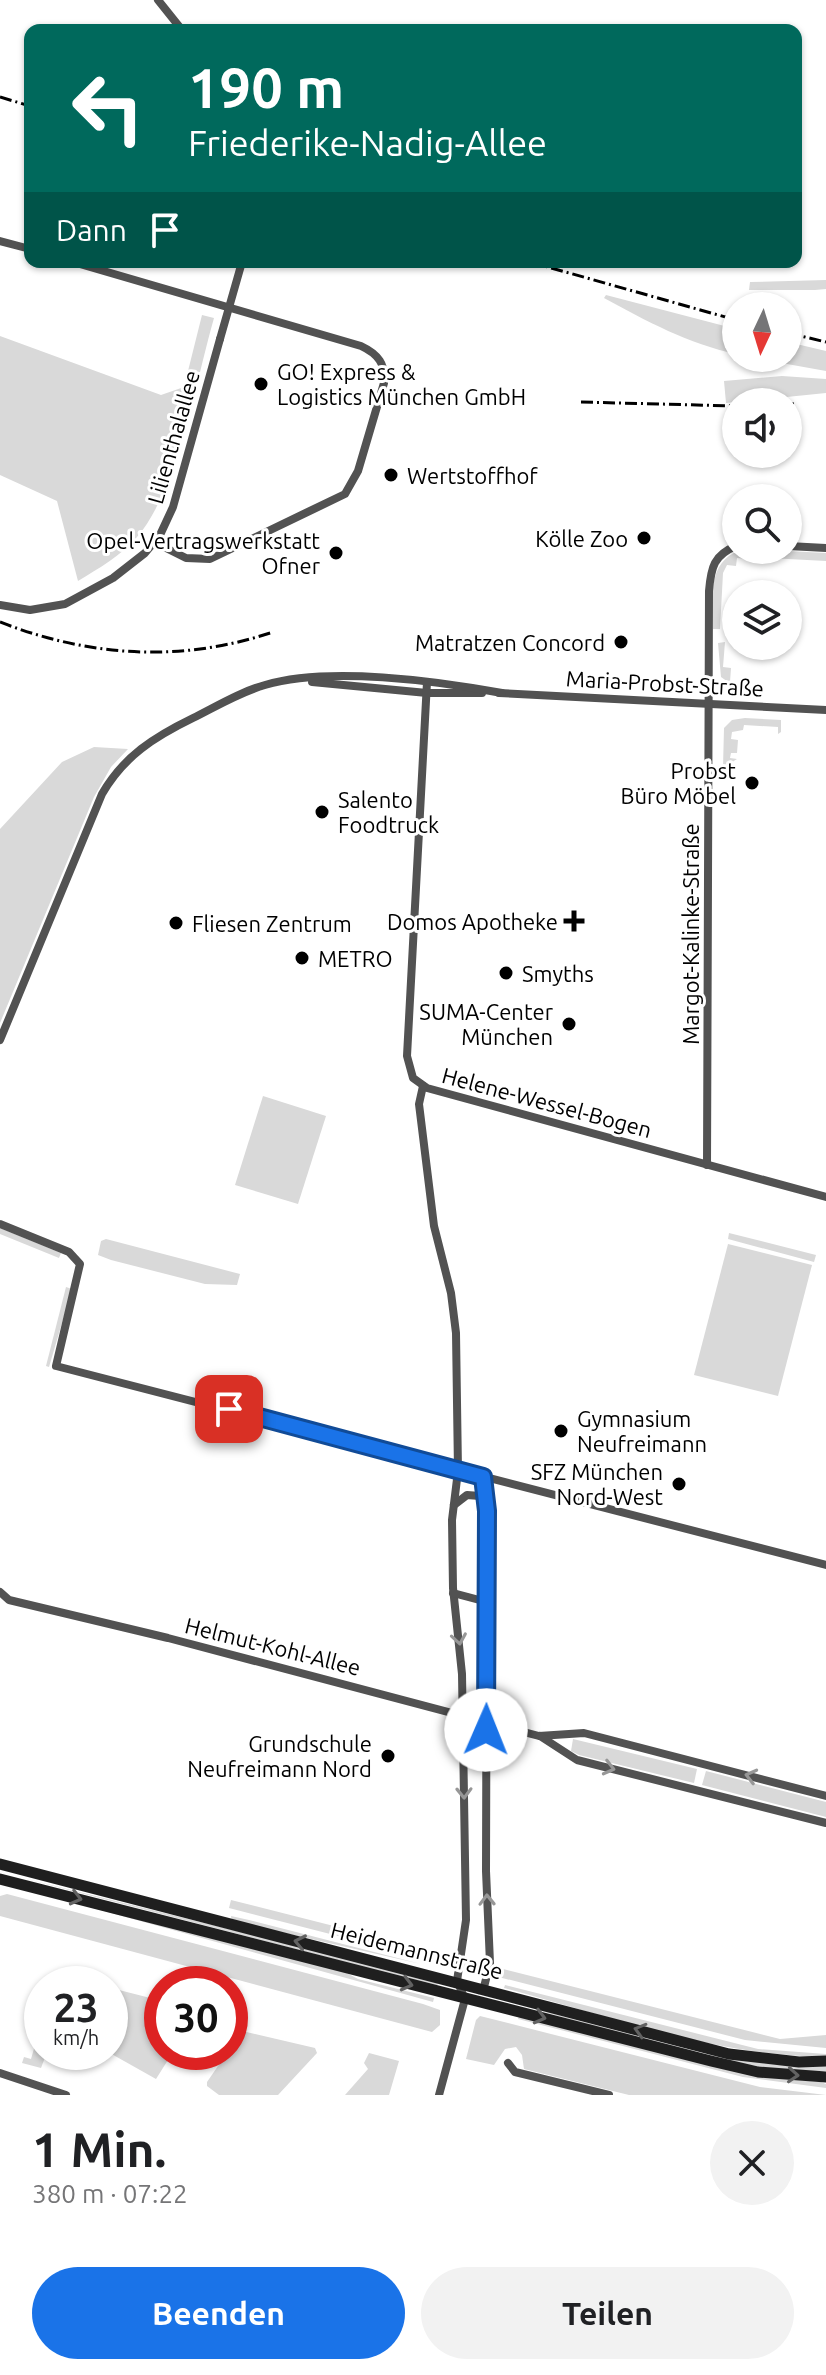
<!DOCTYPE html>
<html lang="de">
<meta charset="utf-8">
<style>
body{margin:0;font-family:Ubuntu,sans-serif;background:#f2f2f2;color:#202124;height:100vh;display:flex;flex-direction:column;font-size:30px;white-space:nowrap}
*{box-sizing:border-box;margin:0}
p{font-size:26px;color:#757577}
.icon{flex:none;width:44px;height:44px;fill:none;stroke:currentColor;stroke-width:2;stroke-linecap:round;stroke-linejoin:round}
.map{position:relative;height:2095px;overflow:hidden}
.panel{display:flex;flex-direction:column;background:#fff;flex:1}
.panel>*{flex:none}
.hud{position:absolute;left:24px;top:24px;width:778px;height:244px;border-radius:16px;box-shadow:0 2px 6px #0004;background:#00695c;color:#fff;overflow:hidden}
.needle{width:52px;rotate:184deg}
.tools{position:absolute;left:722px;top:292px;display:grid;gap:16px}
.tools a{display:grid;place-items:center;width:80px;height:80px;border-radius:50%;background:#fff;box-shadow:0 2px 6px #0004;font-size:40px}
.speed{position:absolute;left:24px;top:1966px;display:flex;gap:16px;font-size:40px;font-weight:700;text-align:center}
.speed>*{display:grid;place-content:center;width:104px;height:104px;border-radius:50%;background:#fff;box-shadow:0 2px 6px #0004;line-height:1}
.speed small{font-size:20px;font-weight:400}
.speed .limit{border:12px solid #d22;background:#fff;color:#111}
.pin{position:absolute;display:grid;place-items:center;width:68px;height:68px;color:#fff;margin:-34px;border-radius:16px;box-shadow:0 4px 12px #0006}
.me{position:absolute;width:88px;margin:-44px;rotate:1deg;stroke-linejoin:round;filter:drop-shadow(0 0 6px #0008)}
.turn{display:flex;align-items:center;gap:28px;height:168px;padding:0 32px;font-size:36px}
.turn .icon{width:104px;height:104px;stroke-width:2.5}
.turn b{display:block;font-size:56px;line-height:68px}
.then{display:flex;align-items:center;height:76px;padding:0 32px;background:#0003;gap:16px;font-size:30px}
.round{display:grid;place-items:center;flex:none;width:84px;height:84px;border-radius:42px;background:#f2f2f2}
.head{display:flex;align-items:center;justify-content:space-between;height:136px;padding:0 32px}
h1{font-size:48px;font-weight:600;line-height:60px}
.button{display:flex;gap:16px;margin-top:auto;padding:16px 32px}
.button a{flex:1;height:92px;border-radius:48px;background:#1a73e8;color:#fff;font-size:32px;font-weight:600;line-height:92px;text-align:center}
.button a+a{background:#f2f2f2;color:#202124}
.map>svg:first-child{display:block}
.green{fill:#d9d9d9}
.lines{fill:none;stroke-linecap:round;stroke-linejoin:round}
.minor{stroke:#525252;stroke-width:8}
.secondary{stroke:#1f1f1f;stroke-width:11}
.rail{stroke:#000;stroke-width:3;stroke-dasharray:12 4 2 4;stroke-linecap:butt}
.minor-bridge{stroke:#525252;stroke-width:8}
.oneway{stroke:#979797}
.oneway2{stroke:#626262}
.route-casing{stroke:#114b97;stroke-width:20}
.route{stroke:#1a73e8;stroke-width:14}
.poi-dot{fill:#000;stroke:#fff;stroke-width:3}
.labels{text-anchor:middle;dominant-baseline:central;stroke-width:6;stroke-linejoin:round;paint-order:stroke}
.poi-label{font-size:22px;fill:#000;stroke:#fff;text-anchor:end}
.street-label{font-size:22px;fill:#000;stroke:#fff}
</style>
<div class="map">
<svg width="826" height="2095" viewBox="0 0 826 2095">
<rect width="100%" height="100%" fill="#fff"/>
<g class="green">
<polygon points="826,280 826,289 815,290 749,290 750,282"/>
<path d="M606,295L736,329V354C689,344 646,321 604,298Z"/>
<path d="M202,315L214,318C196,380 178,490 137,537C121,556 99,568 78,581L57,501L0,475V336L161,395L184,387Z"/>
<polygon points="788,342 826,351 826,371 753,358 788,358"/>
<polygon points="782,376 826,379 826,393 726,403 724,381"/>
<path d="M740,550H760L761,560L737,558L736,566L727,565L723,573L720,629H713C713,598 706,563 740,550Z"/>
<polygon points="769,550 826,553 826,561 769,558"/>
<polygon points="725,642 723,667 731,668 730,682 738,683 738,689 721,677 718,643"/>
<polygon points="745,718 781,720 781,732 778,734 778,727 744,725 743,730 732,732 731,739 738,740 737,753 731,753 730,758 737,759 723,768 724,728 732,720"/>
<polygon points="94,747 128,749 111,767 94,797 0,1023 0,829 62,762"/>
<polygon points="263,1096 326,1116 298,1204 235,1185"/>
<polygon points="0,1228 61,1253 59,1258 0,1234"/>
<polygon points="729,1233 816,1255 814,1262 728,1239"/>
<polygon points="106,1239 240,1274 237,1285 205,1284 111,1260 98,1255 101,1241"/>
<polygon points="728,1244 812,1265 778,1396 694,1375"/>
<polygon points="66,1287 72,1289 49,1367 46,1366"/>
<polygon points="573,1739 697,1769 694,1783 579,1755 571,1751"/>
<polygon points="706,1771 826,1802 826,1817 702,1785"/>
<path d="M23,1878C161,1912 300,1947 439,1980L437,1986Z"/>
<polygon points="7,1894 423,2004 440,2010 440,2025 432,2032 0,1916 0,1896"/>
<polygon points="46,1895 343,1971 358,1979 434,1998 433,2002"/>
<polygon points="231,1900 780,2039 826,2035 826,2048 745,2040 229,1908"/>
<polygon points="231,1916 249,1920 421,1964 232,1921"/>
<path d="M505,1985L758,2049L826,2054V2057C716,2056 609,2016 504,1988Z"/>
<polygon points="119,1990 162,2001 162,2052 173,2052 156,2079 108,2052 110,2014"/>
<path d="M497,1999C604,2027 714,2067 826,2066V2071H787L744,2064Z"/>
<polygon points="480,2016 760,2087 826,2095 629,2095 524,2069 522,2055 516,2047 505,2049 494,2065 466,2059 476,2020"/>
<polygon points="519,2016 763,2077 821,2082 826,2084 826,2088 743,2077 518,2019"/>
<polygon points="42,2021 42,2052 47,2052 41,2068 22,2063 24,2057 31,2059"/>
<polygon points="242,2031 315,2048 317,2053 278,2095 219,2095 207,2086 207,2082"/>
<polygon points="369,2053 399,2061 389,2095 345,2095 368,2069 364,2063"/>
</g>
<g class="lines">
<g class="minor">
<polyline points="158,0 182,30"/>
<polyline points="0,241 30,249"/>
<path d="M73,262L361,346C378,354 386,364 384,383L358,471L345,494L210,559L186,558L154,542"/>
<polyline points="788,546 826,548"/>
<polyline points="0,605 30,610 65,604 113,578 145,553 160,535 173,507 220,339"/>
<polyline points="312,682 427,693 482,693"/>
<polyline points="427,682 407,1056 413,1078 427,1088 826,1197"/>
<polyline points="499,693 826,710"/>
<path d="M0,1040L102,794C124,756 154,737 193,718C217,706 240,692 265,685C328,666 437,681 502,693"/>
<polyline points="423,1086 419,1104 434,1226 451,1293 456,1333 458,1471 452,1520 453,1588 462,1674 466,1920 457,1981 465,1999"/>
<path d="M707,1165L709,591C711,567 714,555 736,546"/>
<polyline points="0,1224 69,1252 80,1264 56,1366 826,1565"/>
<polyline points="454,1505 467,1495 480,1496 485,1503"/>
<polyline points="0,1592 9,1600 168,1638 539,1736 584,1733 826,1796"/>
<polyline points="453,1593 487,1602"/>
<polyline points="540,1736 577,1760 826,1823"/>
<polyline points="479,1990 484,1987 490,1963 486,1871 487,1511 483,1477"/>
<polyline points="508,2063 515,2072 609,2095"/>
<polyline points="0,2073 66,2095"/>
<polyline points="439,2095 465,1999"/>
</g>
<g class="secondary">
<polyline points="0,1864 729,2054 799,2062 826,2061"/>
<polyline points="0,1879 711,2061 758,2072 826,2077"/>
</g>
<g class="rail">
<polyline points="0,97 30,106"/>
<polyline points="530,262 736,320"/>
<polyline points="788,333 826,342"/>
<polyline points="581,402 736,406"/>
<polyline points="788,404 794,404"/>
<path d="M0,622C90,657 181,663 273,632"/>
</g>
<polyline class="minor-bridge" points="220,339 242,262"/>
</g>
<defs><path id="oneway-chevron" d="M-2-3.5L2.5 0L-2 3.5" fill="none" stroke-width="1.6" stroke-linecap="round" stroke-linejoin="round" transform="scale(2)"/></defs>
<g class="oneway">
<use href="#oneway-chevron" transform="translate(459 1639) rotate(81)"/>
<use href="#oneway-chevron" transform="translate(609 1768) rotate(14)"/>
<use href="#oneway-chevron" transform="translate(751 1776) rotate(-166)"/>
<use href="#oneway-chevron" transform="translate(464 1793) rotate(89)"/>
<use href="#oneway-chevron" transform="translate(487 1900) rotate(-91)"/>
</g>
<g class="oneway2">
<use href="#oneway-chevron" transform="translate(76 1898) rotate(14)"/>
<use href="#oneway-chevron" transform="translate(300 1942) rotate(-168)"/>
<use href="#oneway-chevron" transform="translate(407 1984) rotate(15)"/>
<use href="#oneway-chevron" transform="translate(540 2017) rotate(15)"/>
<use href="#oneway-chevron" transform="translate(640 2030) rotate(-164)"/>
<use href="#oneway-chevron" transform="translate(793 2075) rotate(4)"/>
</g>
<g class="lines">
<defs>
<polyline id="route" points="229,1409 483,1477 487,1511 486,1730"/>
</defs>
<use href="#route" class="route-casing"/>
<use href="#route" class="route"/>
</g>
<g class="poi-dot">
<circle cx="261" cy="384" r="8"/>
<circle cx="391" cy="475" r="8"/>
<circle cx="644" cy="538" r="8"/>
<circle cx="336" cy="553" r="8"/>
<circle cx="621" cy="642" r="8"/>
<circle cx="752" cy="783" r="8"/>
<circle cx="322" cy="812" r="8"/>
<path d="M570 909h8v8h8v8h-8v8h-8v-8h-8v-8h8z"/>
<circle cx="176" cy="923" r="8"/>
<circle cx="302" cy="958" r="8"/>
<circle cx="506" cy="973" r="8"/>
<circle cx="569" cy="1024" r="8"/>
<circle cx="561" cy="1431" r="8"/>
<circle cx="679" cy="1484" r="8"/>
<circle cx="388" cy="1756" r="8"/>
</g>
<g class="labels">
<g class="poi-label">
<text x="277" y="371" text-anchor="start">GO! Express &amp;<tspan x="277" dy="25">Logistics München GmbH</tspan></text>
<text x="407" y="475" text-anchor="start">Wertstoffhof</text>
<text x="628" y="538">Kölle Zoo</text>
<text x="320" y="540">Opel-Vertragswerkstatt<tspan x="320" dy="25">Ofner</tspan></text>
<text x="605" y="642">Matratzen Concord</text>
<text x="736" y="770">Probst<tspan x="736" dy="25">Büro Möbel</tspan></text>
<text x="338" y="799" text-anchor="start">Salento<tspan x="338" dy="25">Foodtruck</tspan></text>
<text x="558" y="921">Domos Apotheke</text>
<text x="192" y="923" text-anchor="start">Fliesen Zentrum</text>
<text x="318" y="958" text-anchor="start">METRO</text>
<text x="522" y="973" text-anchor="start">Smyths</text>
<text x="553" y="1011">SUMA-Center<tspan x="553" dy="25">München</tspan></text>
<text x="577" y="1418" text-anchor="start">Gymnasium<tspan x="577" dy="25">Neufreimann</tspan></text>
<text x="663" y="1471">SFZ München<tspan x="663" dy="25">Nord-West</tspan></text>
<text x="372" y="1743">Grundschule<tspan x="372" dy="25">Neufreimann Nord</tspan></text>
</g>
<g class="street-label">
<text transform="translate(173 437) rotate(-74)">Lilienthalallee</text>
<text transform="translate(665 683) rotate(3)">Maria-Probst-Straße</text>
<text transform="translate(690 934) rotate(-90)">Margot-Kalinke-Straße</text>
<text transform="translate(547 1102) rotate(15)">Helene-Wessel-Bogen</text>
<text transform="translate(273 1646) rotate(14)">Helmut-Kohl-Allee</text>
<text transform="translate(417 1950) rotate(14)">Heidemannstraße</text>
</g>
</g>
</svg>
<div class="tools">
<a><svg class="needle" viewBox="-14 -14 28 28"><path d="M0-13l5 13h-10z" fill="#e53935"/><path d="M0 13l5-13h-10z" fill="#757577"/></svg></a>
<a><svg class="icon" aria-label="sound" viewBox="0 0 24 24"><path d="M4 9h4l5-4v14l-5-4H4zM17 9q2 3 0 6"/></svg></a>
<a><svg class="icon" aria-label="search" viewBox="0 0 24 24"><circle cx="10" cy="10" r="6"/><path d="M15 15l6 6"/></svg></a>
<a><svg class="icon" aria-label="layers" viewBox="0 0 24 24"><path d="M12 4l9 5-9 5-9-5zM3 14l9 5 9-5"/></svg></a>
</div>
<div class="speed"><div>23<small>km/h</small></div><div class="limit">30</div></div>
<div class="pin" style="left:229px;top:1409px;background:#d93025"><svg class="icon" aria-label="arrive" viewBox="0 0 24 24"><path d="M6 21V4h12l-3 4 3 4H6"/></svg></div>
<svg class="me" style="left:486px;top:1730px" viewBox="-20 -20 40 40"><circle r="19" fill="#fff"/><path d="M0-13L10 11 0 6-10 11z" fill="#1a73e8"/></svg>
<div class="hud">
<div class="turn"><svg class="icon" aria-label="left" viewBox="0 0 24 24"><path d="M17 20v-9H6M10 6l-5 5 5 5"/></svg><div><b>190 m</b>Friederike-Nadig-Allee</div></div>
<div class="then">Dann<svg class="icon" aria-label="arrive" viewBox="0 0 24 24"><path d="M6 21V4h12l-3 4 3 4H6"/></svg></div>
</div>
</div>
<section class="panel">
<div class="head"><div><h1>1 Min.</h1><p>380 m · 07:22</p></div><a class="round"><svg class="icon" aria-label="close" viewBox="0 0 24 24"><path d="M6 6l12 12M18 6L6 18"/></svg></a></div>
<div class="button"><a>Beenden</a><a>Teilen</a></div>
</section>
